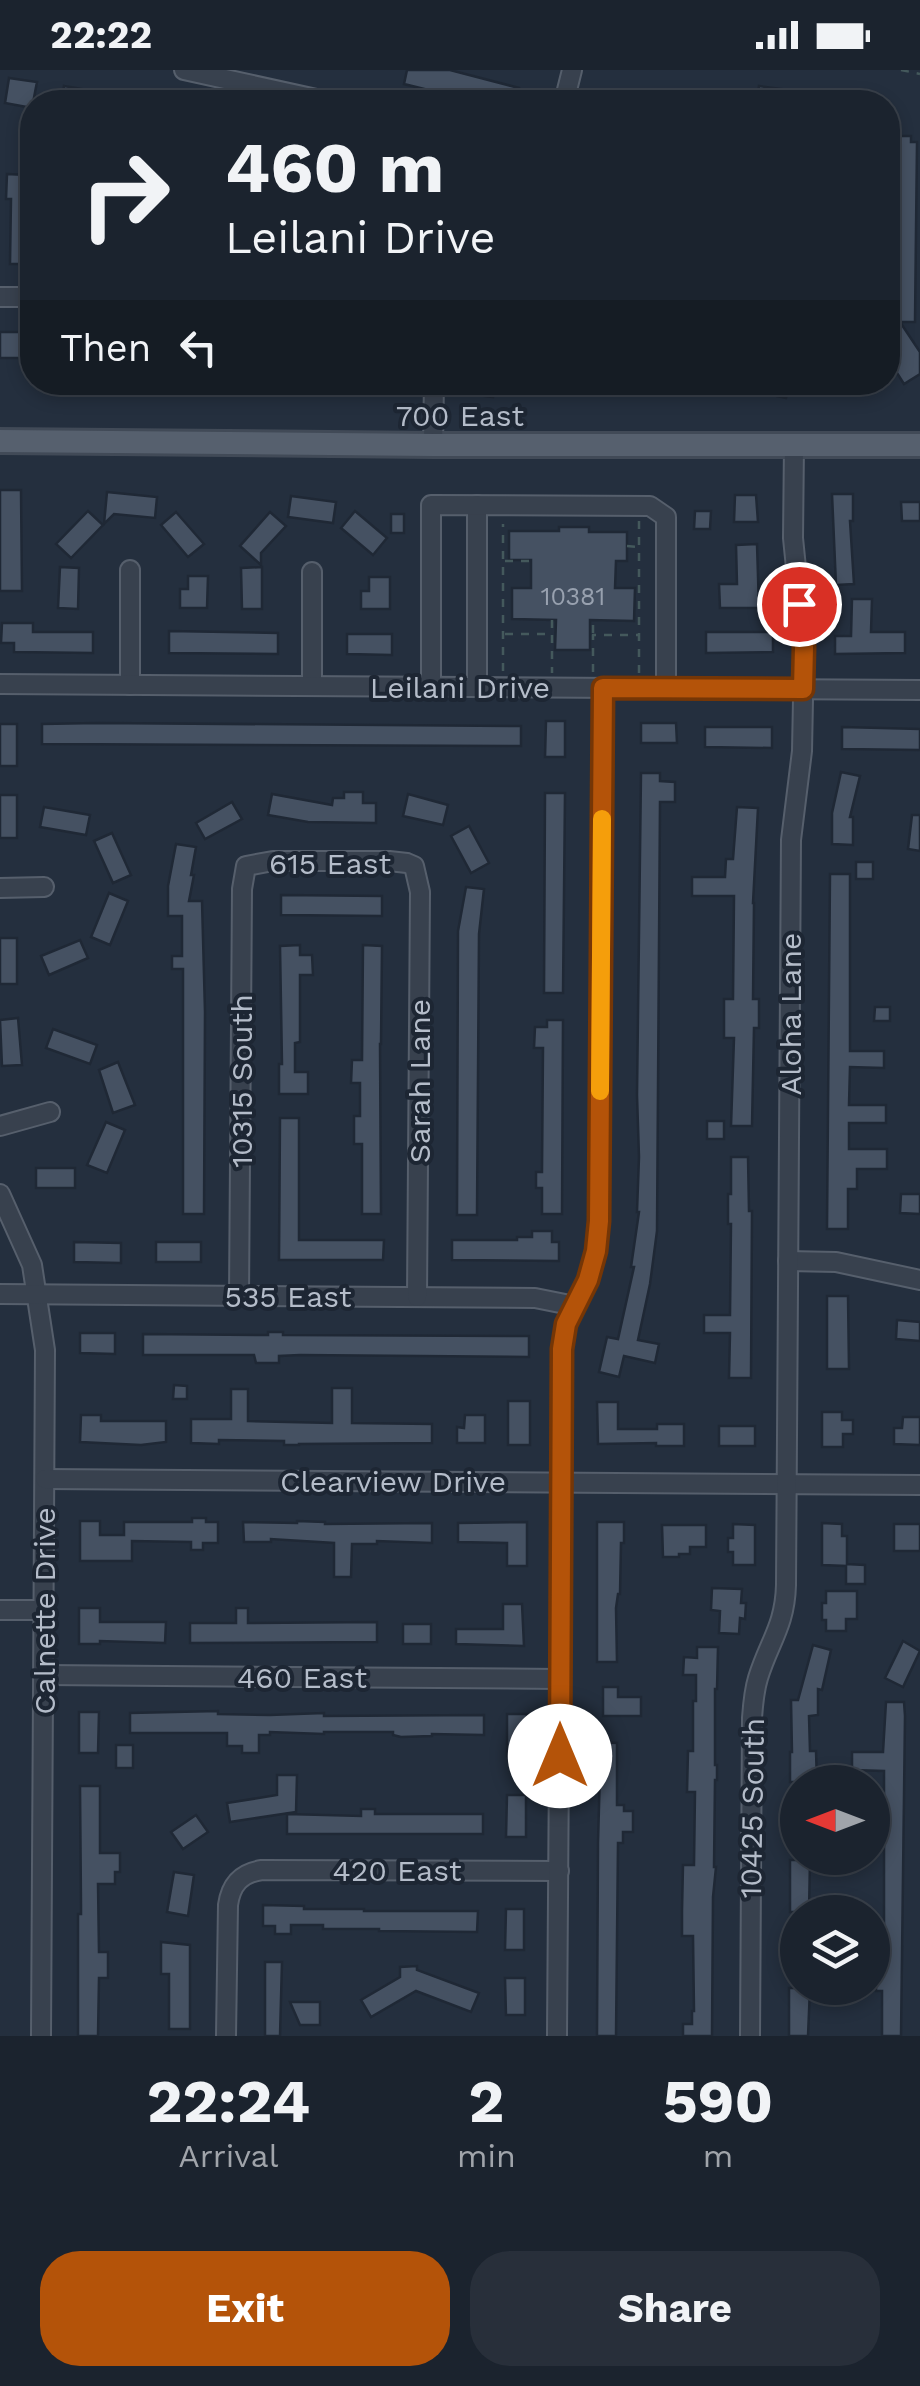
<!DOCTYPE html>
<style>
body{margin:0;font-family:"Work Sans",sans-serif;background:#282f3a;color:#f1f3f6;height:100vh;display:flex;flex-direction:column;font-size:38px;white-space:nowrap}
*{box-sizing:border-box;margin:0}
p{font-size:32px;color:#a0a4aa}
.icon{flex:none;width:55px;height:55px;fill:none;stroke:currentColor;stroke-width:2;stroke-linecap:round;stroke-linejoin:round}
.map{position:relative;height:1966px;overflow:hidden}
.panel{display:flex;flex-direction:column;background:#1b232e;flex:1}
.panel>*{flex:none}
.guide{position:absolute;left:20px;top:20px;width:880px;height:305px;border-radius:40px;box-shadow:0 5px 15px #0003,0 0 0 2px #39404a;background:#1b232e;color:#f1f3f6;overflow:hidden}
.needle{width:65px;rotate:270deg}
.buttons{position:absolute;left:780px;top:1695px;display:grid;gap:20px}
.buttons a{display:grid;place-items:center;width:110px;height:110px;border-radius:50%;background:#1b232e;box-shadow:0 5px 15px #0003,0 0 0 2px #39404a;font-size:50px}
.pin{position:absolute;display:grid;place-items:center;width:85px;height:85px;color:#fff;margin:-42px;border:5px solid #fff;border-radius:50%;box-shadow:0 2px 10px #0007}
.me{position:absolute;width:110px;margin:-55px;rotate:0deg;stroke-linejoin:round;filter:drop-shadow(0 0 8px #0008)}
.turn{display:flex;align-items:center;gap:35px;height:210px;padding:0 40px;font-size:45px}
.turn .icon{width:130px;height:130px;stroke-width:2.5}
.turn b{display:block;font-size:70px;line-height:85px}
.then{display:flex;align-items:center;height:95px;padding:0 40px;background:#0003;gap:20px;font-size:38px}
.eta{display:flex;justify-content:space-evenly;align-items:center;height:170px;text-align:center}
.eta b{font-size:60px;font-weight:700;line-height:70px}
.button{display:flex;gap:20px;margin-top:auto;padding:20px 40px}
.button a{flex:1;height:115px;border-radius:40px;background:#b45309;color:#fff;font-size:40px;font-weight:700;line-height:115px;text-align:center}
.button a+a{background:#282f3a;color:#f1f3f6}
.status{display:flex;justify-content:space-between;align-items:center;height:70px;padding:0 50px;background:#1b232e;direction:ltr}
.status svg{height:28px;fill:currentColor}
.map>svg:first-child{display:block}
.building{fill:#455162;stroke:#1f2835;stroke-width:2.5}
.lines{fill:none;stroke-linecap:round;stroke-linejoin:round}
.minor-casing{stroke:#565f6c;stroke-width:22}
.major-casing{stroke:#414a57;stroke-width:28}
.path{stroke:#44595c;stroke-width:2.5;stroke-dasharray:8 8;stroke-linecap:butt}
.minor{stroke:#38414e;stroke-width:18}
.major{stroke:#56606e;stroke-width:22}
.route-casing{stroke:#753606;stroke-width:25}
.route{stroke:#b45309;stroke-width:18}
.slow{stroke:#f59e0b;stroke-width:18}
.labels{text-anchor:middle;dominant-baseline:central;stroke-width:8;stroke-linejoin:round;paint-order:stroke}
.number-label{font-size:25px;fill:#98a1af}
.street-label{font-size:30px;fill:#b4bcc9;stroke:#1d2633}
</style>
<div class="status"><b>22:22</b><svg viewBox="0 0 49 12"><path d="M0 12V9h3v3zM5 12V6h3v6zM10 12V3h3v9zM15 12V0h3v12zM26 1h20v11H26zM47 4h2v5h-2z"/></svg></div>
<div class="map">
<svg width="920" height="1966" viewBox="0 0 920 1966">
<rect width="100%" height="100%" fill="#242f3e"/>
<g class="building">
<polygon points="407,0 450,0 519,18 516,32 477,32 404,14"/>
<polygon points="9,8 37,12 32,38 5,33"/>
<polygon points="64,16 93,21 91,32 62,32"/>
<polygon points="759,16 827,25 827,32 757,32"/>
<polygon points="888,66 911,66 911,72 917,72 915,252 900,252 920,282 920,304 904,314 888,289"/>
<polygon points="7,104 26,105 25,146 27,146 27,158 32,158 32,194 10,194 11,129 6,129"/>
<rect x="0" y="262" width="27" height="26"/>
<polygon points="479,312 496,312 493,327 477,325"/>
<polygon points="741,312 789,312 786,328 740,318"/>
<polygon points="0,420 21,420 22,521 0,521"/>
<polygon points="107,422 157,427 155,448 114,444 104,454"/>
<polygon points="832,424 853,424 853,451 850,451 854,514 836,515"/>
<polygon points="735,425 756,425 758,452 734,452"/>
<polygon points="291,426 336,432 333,453 288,447"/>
<polygon points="901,432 920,432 920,451 902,451"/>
<polygon points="88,441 103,455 71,488 56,474"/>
<polygon points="355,441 387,468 373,485 341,458"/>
<polygon points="695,441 711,441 710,459 694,459"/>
<polygon points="176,442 204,474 188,487 161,455"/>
<polygon points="270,442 286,456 261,483 261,495 240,476"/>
<rect x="391" y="444" width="13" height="19"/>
<polygon points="559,457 589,457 589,462 627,462 627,491 616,491 615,518 635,518 634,551 590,550 590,580 555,580 556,550 512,549 512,518 531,518 531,490 509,490 509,461 559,461"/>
<polygon points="757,474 759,538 720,538 719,514 737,514 736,475"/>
<polygon points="60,497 79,498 78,539 58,538"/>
<polygon points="262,497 262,539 242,539 241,498"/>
<polygon points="188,506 208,506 207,538 180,538 180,519 188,519"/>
<polygon points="369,507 390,507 390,539 361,539 361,521 369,521"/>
<polygon points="852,529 872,529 871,562 905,562 905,583 835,584 835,566 851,566"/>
<polygon points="2,553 33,553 33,562 93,562 93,583 14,582 14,573 1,573"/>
<polygon points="169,561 278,563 278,584 169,583"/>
<polygon points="706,562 773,562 773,582 706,583"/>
<polygon points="347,564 392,564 392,585 347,584"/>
<polygon points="546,651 565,651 565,687 545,687"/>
<polygon points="97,653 521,656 521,676 42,674 42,654"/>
<polygon points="641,653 676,653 677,673 641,673"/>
<rect x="0" y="654" width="17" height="42"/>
<polygon points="705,657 772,657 772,678 705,677"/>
<polygon points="842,657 920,659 920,680 842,679"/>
<polygon points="841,702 860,706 850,747 853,747 853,775 832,774 832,743"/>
<polygon points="641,703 660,703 660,711 675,712 675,732 660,732 657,1161 650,1214 638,1270 659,1274 655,1293 624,1286 619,1307 599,1302 607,1267 618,1269 634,1197 631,1197 639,1142 637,1142 639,1087 637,1025"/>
<polygon points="344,722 363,722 363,733 376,733 376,753 308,752 268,745 272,724 332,735 333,728 344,728"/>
<polygon points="545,723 565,723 563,923 544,923"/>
<polygon points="408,724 448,735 443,755 403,746"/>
<rect x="0" y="725" width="17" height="43"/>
<polygon points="232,732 242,749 205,769 196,753"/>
<polygon points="44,737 90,745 86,765 40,757"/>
<polygon points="737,737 758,738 753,833 754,833 753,929 759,929 759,958 754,958 752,1056 731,1056 734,968 724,968 724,929 733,929 734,826 692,826 692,807 725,807 726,789 733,789"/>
<polygon points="912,745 920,745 920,781 908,779"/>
<polygon points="469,756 489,793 471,803 451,766"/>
<polygon points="112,763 131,805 113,813 94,771"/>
<polygon points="176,774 196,777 191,805 194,805 189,831 202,831 205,942 204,1144 183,1144 183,899 172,899 172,886 182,886 182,846 168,846 168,816"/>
<rect x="856" y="792" width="17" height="17"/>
<polygon points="830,804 850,804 850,981 884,981 884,998 850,997 849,1035 886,1035 886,1053 849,1053 849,1079 887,1079 887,1099 857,1099 857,1119 848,1119 848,1159 827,1159"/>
<polygon points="466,817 484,819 479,864 477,1145 457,1145 458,861"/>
<polygon points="109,823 128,831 110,875 91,867"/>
<polygon points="281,825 382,826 382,846 281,845"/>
<rect x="0" y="868" width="17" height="46"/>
<polygon points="80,870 88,888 49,905 41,886"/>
<polygon points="300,875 300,885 312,885 313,905 300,905 300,972 295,973 295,1002 308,1002 308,1024 279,1024 279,994 282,994 280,876"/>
<polygon points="363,875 382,876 381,974 380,974 381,1144 362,1144 362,1074 354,1074 354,1046 360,1046 360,1013 351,1013 352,990 362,990"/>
<polygon points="875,937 890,937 890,951 874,951"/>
<polygon points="18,948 22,995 2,996 0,950"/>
<polygon points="547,950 563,950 562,1144 542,1144 542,1118 536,1118 536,1102 542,1102 543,978 534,978 535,957 547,957"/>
<polygon points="53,959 97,975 90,994 46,978"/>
<polygon points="118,992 135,1035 113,1043 99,1000"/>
<polygon points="280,1048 299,1048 299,1170 384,1170 383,1190 279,1190"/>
<rect x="707" y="1051" width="17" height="18"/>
<polygon points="106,1052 125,1060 107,1103 87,1095"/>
<polygon points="731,1087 748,1087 749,1141 752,1141 751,1308 729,1308 730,1263 704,1263 704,1245 730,1245 731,1154 728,1154 728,1124 731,1124"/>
<rect x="36" y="1098" width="39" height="20"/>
<polygon points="901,1124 920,1124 920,1144 900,1143"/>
<polygon points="532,1161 552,1161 552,1172 559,1172 559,1191 452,1190 452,1170 517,1170 517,1167 532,1167"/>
<polygon points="74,1172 121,1173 121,1193 74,1192"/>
<rect x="156" y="1172" width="45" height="20"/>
<polygon points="827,1226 848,1226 849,1299 827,1299"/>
<polygon points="897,1250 920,1252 920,1271 896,1269"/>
<polygon points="268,1262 283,1262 283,1265 529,1266 529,1287 300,1285 279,1286 279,1293 256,1293 254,1285 143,1285 143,1264 268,1265"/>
<polygon points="80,1263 115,1263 115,1284 80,1283"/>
<polygon points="174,1315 187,1316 187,1329 173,1329"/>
<polygon points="332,1318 352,1318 352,1353 432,1354 432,1373 299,1374 299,1375 284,1375 284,1371 219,1370 219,1374 191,1373 191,1349 231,1349 231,1319 248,1319 248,1351 332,1353"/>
<rect x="508" y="1331" width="22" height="44"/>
<polygon points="597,1332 618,1332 618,1359 657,1359 657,1354 684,1354 684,1376 656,1376 656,1373 598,1374"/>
<polygon points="822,1342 842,1342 842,1350 853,1350 853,1364 843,1364 843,1377 822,1377"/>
<polygon points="81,1345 101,1345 101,1351 166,1351 166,1372 141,1375 80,1372"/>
<polygon points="465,1345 485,1345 485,1373 457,1373 457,1357 464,1358"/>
<polygon points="903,1347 920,1347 920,1375 894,1374 894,1358 902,1358"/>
<rect x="719" y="1356" width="36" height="20"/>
<polygon points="192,1448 206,1448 206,1452 218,1452 218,1473 203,1473 203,1480 191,1480 191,1472 132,1471 132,1491 80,1491 80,1451 100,1451 100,1465 124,1465 124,1452 192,1452"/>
<polygon points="297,1451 325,1452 325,1454 432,1453 432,1473 377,1471 377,1474 352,1474 351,1507 334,1507 334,1473 271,1469 271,1472 244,1472 243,1452 297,1453"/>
<polygon points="527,1452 527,1496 507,1496 507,1473 458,1472 458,1453"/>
<polygon points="597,1452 624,1452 624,1473 621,1473 620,1524 618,1524 616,1538 617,1592 597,1592"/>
<polygon points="822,1453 842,1454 842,1466 847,1466 847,1494 865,1495 865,1514 846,1514 846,1496 822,1495"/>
<polygon points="733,1454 755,1455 755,1495 733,1495 733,1482 728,1482 728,1468 733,1468"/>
<rect x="894" y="1454" width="26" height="27"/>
<polygon points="662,1455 706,1455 706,1477 690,1477 690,1484 679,1484 679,1487 663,1487"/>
<polygon points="712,1518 742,1519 741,1533 746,1533 745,1549 740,1548 739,1564 719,1563 720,1541 711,1540"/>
<polygon points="826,1521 857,1521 857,1549 846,1549 846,1561 826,1561 826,1550 822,1550 822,1533 826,1533"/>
<polygon points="503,1534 522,1534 524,1576 456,1574 456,1559 503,1559"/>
<polygon points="79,1538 100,1538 100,1552 166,1552 165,1573 100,1571 100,1574 79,1574"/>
<polygon points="236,1538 248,1538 248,1553 377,1552 377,1572 190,1573 190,1553 236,1553"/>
<rect x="403" y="1554" width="28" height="20"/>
<polygon points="903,1571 920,1581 903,1617 885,1608"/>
<polygon points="813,1575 831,1580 822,1620 818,1619 818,1645 809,1646 810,1681 816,1681 817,1712 790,1712 790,1682 792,1682 791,1630 798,1630"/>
<polygon points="697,1577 718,1577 717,1619 715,1619 715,1695 717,1695 717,1710 715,1710 714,1797 716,1797 713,1827 712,1966 683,1966 683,1954 692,1954 692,1941 694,1941 693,1866 682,1866 682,1841 683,1795 694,1795 695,1722 687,1722 688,1681 693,1681 693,1631 696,1631 696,1605 683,1605 684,1587 697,1588"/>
<polygon points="603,1617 618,1617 618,1627 641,1627 641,1646 603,1646"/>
<polygon points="886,1632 904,1632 905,1646 901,1966 882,1966 882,1921 876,1921 876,1904 882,1904 884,1865 884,1701 852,1700 852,1682 883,1682"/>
<polygon points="218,1641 218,1644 270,1645 324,1643 324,1646 484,1645 484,1665 432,1664 432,1666 401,1667 393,1665 393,1662 324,1662 324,1664 270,1662 270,1665 259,1665 259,1683 242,1683 242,1676 227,1676 227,1663 130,1663 130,1643"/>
<polygon points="79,1642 99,1642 98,1683 79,1683"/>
<polygon points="507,1644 527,1644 526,1686 507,1686"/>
<polygon points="598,1672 617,1673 617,1735 624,1735 624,1741 633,1741 633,1762 623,1762 623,1773 618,1773 616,1966 597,1966 598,1773 600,1700 598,1700"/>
<rect x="116" y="1675" width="17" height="23"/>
<polygon points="277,1705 297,1705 296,1742 230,1752 227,1733 277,1725"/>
<polygon points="80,1716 100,1716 100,1783 120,1783 120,1802 115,1802 115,1814 98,1814 99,1882 108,1882 108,1908 99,1908 98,1966 78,1966 78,1844 81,1844 81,1835"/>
<polygon points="507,1725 526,1725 526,1767 506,1767"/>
<polygon points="361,1739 375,1739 375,1744 483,1744 483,1764 287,1764 287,1744 361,1746"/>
<polygon points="196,1745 208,1762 183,1779 171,1762"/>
<polygon points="790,1790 810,1790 809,1842 790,1842"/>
<polygon points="174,1802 194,1805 188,1846 167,1842"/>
<polygon points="263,1835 304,1836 304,1839 364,1839 364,1841 478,1841 477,1862 379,1861 379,1859 323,1859 323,1855 291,1855 291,1864 275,1864 275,1856 263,1856"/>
<polygon points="506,1839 524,1839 524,1880 505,1880"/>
<polygon points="161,1872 190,1875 190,1959 169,1959 169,1904 161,1904"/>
<polygon points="265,1892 282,1892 280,1966 265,1966"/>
<polygon points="417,1896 417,1900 479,1923 471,1942 416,1921 371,1947 361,1930 400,1907 400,1897"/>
<polygon points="505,1908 525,1908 525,1945 506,1945"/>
<polygon points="789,1918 810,1918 808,1966 789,1966"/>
<polygon points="290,1932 320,1932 320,1955 300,1955"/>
</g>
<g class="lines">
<defs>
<g id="minor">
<polyline points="184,0 330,32"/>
<polyline points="564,32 572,0"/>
<polyline points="0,227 32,227"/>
<polyline points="433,375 434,312"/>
<polyline points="477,435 477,617"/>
<polyline points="130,500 130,615"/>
<polyline points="312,502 312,616"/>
<polyline points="0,614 920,620"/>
<polyline points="431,617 431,435 650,436 666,447 666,618"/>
<polyline points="0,818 44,817"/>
<polyline points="0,1056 50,1042"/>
<polyline points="0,1124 32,1195 45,1280 41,1966"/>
<polyline points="788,1191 836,1192 920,1210"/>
<polyline points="0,1224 535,1228 575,1236"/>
<polyline points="239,1226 242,819 246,796 273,791 389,791 407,793 414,796 420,822 417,1227"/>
<polyline points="45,1409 920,1415"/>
<polyline points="0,1540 44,1540"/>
<polyline points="44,1605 560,1609"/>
<path d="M226,1966L228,1835C231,1814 241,1803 262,1800L559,1801"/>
<polyline points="557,1966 562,1279 566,1255 588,1210 596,1181 599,1151 603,618"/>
<path d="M750,1966L752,1648C753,1634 754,1621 758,1608C769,1572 785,1556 786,1515L791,770L802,681L804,577L793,468L794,375"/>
</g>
<polyline id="major" points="0,371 433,375 920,375"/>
</defs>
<use href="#minor" class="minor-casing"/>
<use href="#major" class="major-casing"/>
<g class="path">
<polyline points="901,0 920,4"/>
<polyline points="627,476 638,477"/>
<polyline points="505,491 531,491"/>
<polyline points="552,550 552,562"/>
<polyline points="593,563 593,550"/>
<polyline points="505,564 552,564 552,603"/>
<polyline points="503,601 503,454"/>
<polyline points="593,602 593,565 638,565"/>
<polyline points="639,603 639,451"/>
</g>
<use href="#minor" class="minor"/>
<use href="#major" class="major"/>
</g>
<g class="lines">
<defs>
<polyline id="route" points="560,1686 562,1279 566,1254 588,1210 596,1181 599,1151 603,618 803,619 804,577 799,534"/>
</defs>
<use href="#route" class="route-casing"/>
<use href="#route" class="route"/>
<polyline class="slow" points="600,1021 602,749"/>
</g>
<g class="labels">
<g class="number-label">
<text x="573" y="526">10381</text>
</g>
<g class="street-label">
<text x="460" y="345">700 East</text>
<text x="460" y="617">Leilani Drive</text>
<text x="330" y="793">615 East</text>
<text transform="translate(790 944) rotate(-90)">Aloha Lane</text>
<text transform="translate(241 1011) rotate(-90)">10315 South</text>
<text transform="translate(419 1011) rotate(-90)">Sarah Lane</text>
<text x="288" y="1226">535 East</text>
<text x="393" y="1411">Clearview Drive</text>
<text transform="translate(44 1541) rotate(-90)">Calnette Drive</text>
<text x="302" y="1607">460 East</text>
<text transform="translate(752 1738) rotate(-89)">10425 South</text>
<text x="397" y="1800">420 East</text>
</g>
</g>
</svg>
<div class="buttons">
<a><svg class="needle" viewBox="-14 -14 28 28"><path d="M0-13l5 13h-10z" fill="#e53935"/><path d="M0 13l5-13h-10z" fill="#a0a4aa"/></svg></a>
<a><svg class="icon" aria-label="layers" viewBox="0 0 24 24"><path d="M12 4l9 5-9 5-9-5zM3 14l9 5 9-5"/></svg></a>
</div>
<div class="pin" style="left:799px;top:534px;background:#d93025"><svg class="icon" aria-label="arrive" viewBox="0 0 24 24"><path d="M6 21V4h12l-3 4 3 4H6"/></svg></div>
<svg class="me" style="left:560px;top:1686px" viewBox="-20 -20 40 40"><circle r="19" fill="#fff"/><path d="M0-13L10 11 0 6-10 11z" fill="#b45309"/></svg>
<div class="guide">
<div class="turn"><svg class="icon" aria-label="right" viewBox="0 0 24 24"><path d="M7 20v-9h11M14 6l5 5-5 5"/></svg><div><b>460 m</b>Leilani Drive</div></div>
<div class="then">Then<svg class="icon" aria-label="left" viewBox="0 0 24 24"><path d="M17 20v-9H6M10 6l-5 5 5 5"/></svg></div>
</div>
</div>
<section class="panel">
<div class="eta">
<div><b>22:24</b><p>Arrival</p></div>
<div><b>2</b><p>min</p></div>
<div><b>590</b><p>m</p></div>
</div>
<div class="button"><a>Exit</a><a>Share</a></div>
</section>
